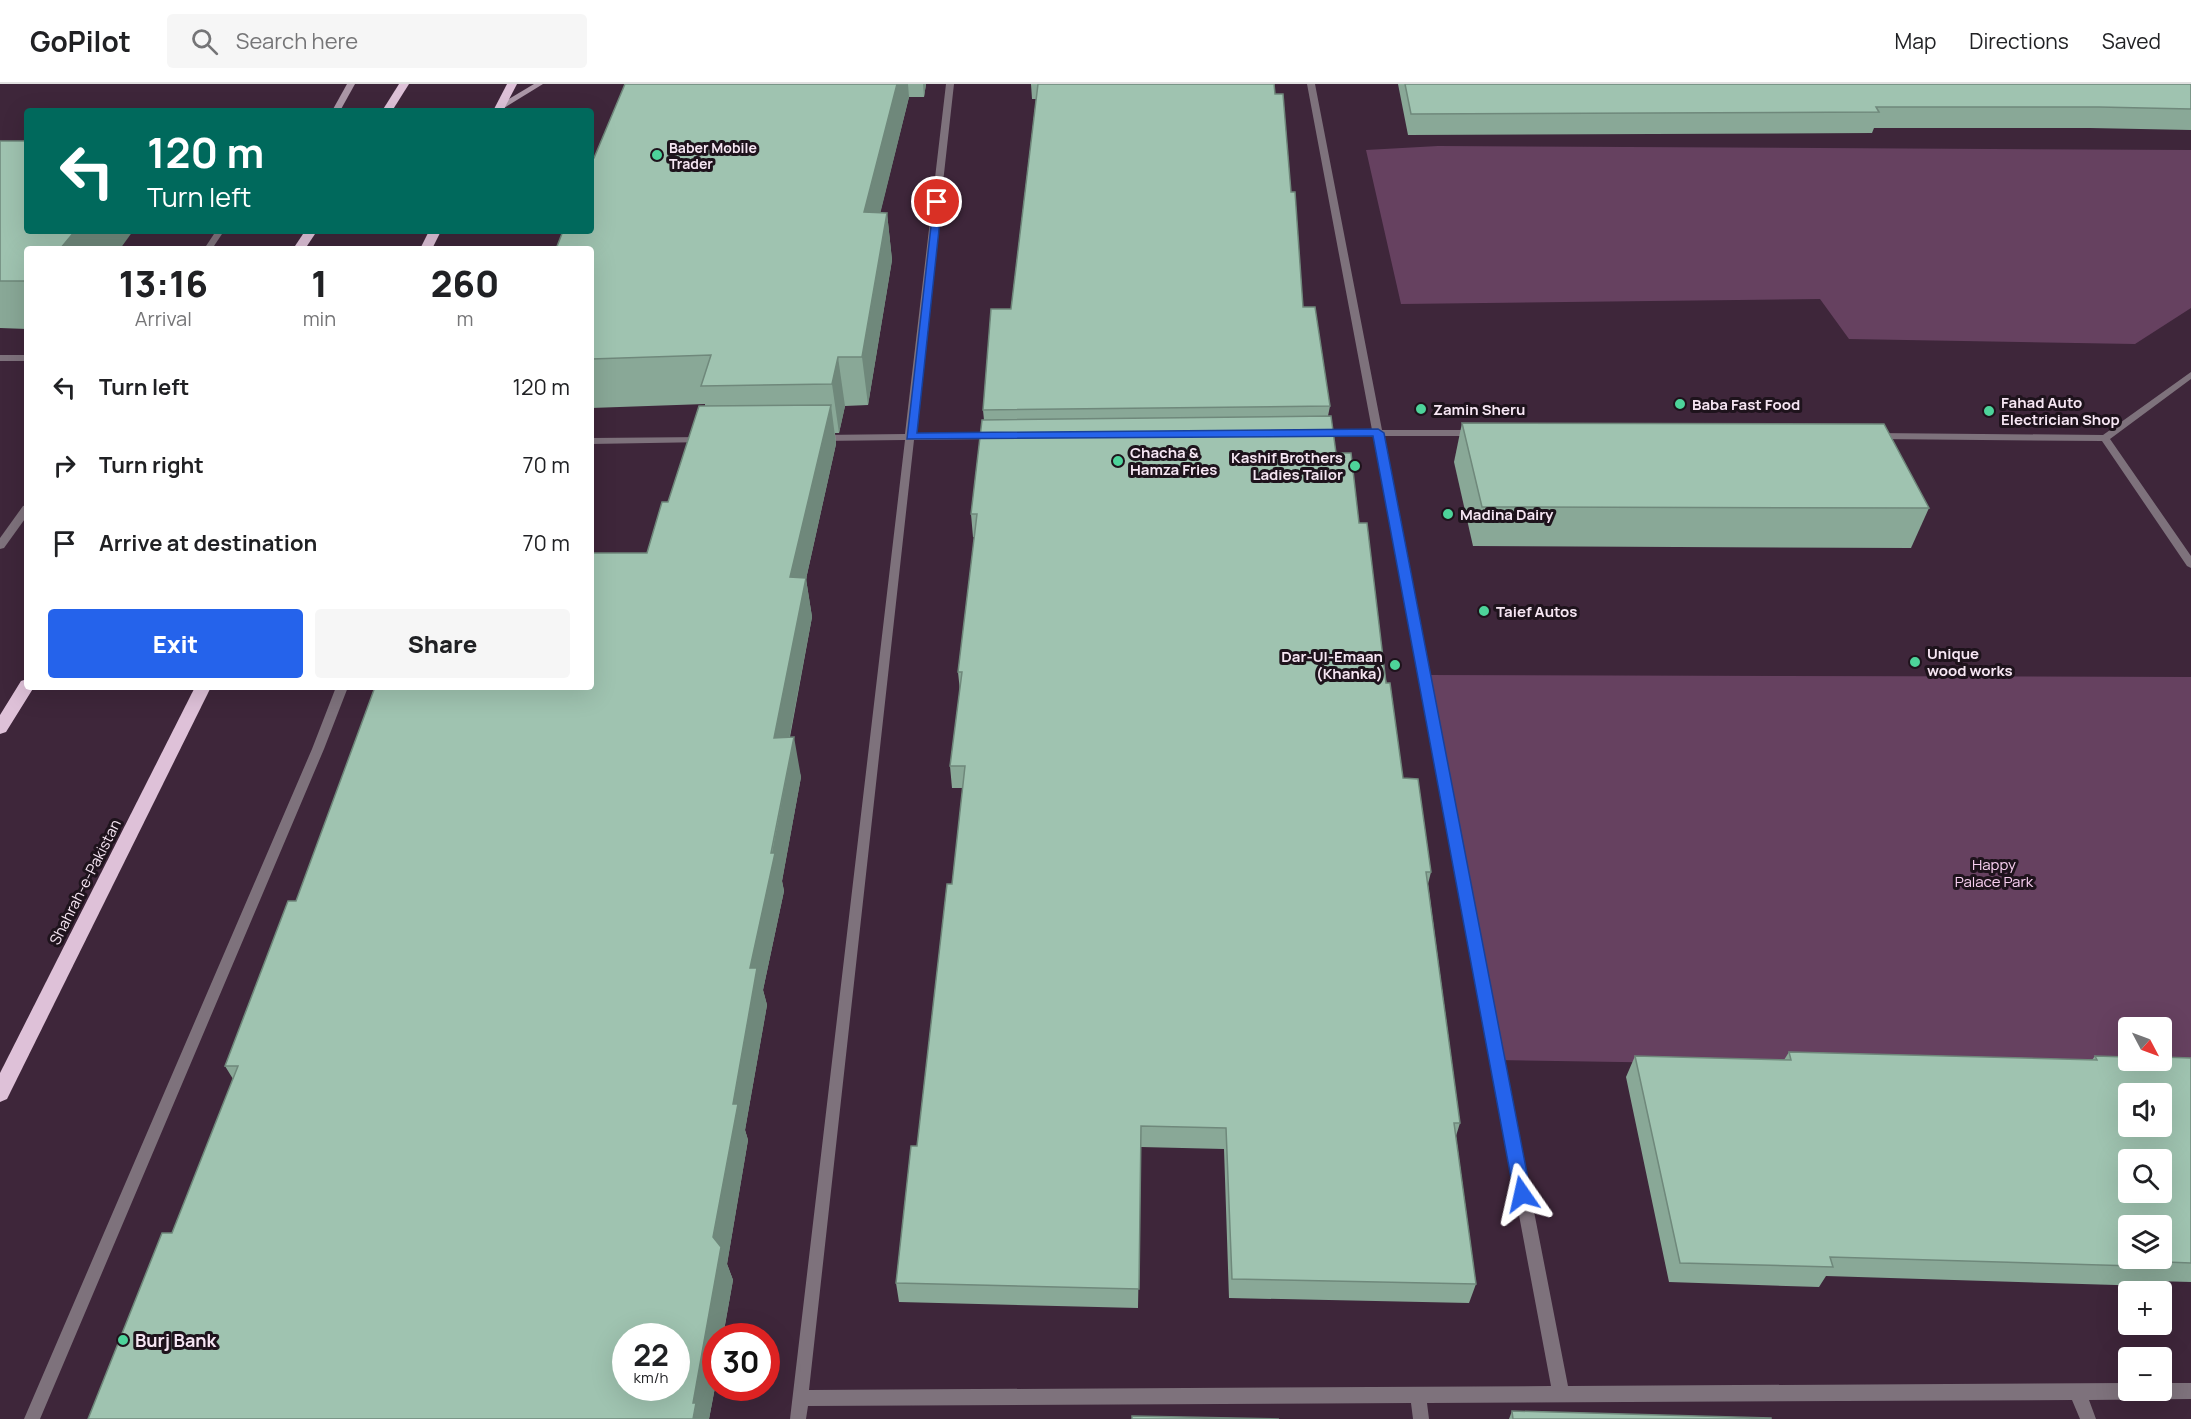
<!DOCTYPE html>
<meta charset="utf-8">
<style>
body{margin:0;font-family:Manrope,sans-serif;background:#f6f6f6;color:#202124;height:100vh;display:flex;flex-direction:column;font-size:22px;white-space:nowrap}
*{box-sizing:border-box;margin:0}
p{font-size:20px;color:#757577}
.icon{flex:none;width:33px;height:33px;fill:none;stroke:currentColor;stroke-width:2;stroke-linecap:round;stroke-linejoin:round}
.map{position:relative;flex:1;overflow:hidden}
.drawer{position:absolute;left:24px;top:162px;width:570px;height:444px;display:flex;flex-direction:column;background:#fff;border-radius:6px;box-shadow:0 6px 24px #0002}
.drawer>*{flex:none}
.hud{position:absolute;left:24px;top:24px;width:570px;height:126px;border-radius:6px;box-shadow:0 6px 24px #0002;background:#00695c;color:#fff;overflow:hidden}
.needle{width:39px;rotate:131deg}
.buttons{position:absolute;left:2118px;top:933px;display:grid;gap:12px}
.buttons a{display:grid;place-items:center;width:54px;height:54px;border-radius:6px;background:#fff;box-shadow:0 6px 24px #0002;font-size:30px}
.speed{position:absolute;left:612px;top:1239px;display:flex;gap:12px;font-size:30px;font-weight:700;text-align:center}
.speed>*{display:grid;place-content:center;width:78px;height:78px;border-radius:50%;background:#fff;box-shadow:0 6px 24px #0002;line-height:1}
.speed small{font-size:15px;font-weight:400}
.speed .limit{border:9px solid #d22;background:#fff;color:#111}
.pin{position:absolute;display:grid;place-items:center;width:51px;height:51px;color:#fff;margin:-26px;border:3px solid #fff;border-radius:50%;box-shadow:0 2px 6px #0007}
.me{position:absolute;width:66px;margin:-33px;rotate:349deg;stroke-linejoin:round;filter:drop-shadow(0 0 4px #0008)}
.turn{display:flex;align-items:center;gap:21px;height:126px;padding:0 24px;font-size:27px}
.turn .icon{width:78px;height:78px;stroke-width:2.5}
.turn b{display:block;font-size:42px;line-height:51px}
.eta{display:flex;justify-content:space-evenly;align-items:center;height:102px;text-align:center}
.eta b{font-size:36px;font-weight:800;line-height:42px}
.cta{display:flex;gap:12px;margin-top:auto;padding:12px 24px}
.cta a{flex:1;height:69px;border-radius:6px;background:#2563eb;color:#fff;font-size:24px;font-weight:800;line-height:69px;text-align:center}
.cta a+a{background:#f6f6f6;color:#202124}
ul{padding:0;list-style:none}
li{display:flex;align-items:center;gap:18px;height:78px;padding:0 24px}
li div{flex:1}
li b{display:block;font-size:22px}
li em{font-style:normal}
header{display:flex;align-items:center;gap:36px;box-sizing:border-box;height:84px;padding:0 30px;background:#fff;border-bottom:2px solid #e0e0e0}
header strong{font-size:28px}
nav{display:flex;gap:33px;margin-inline-start:auto;font-size:21px}
.search{width:420px;height:54px;background:#f6f6f6;display:flex;align-items:center;gap:15px;box-sizing:border-box;padding:0 21px;border-radius:6px;color:#757577;font-size:22px}
.map>svg:first-child{display:block}
.green{fill:#664160;fill-rule:evenodd}
.lines{fill:none;stroke-linecap:round;stroke-linejoin:round}
.service{fill:#7e727c;fill-rule:evenodd}
.minor{fill:#7e727c;fill-rule:evenodd}
.secondary{fill:#ab97a7;fill-rule:evenodd}
.trunk{fill:#dec1d8;fill-rule:evenodd}
.wall{fill:#89a897}
.shaded-wall{fill:#6f887b}
.building{fill:#9fc3b0;stroke:#6f887b;stroke-width:1.5;fill-rule:evenodd}
.route{fill:#2563eb;stroke:#184099;stroke-width:1.5}
.poi-dot{fill:#4dd39a;stroke:#1e131c;stroke-width:2}
.labels{text-anchor:middle;dominant-baseline:central;stroke-width:6;stroke-linejoin:round;paint-order:stroke}
.far-poi-label{font-size:14px;font-weight:bold;fill:#f6e6f3;stroke:#1e131c;text-anchor:start}
.poi-label{font-size:15px;font-weight:bold;fill:#f6e6f3;stroke:#1e131c;text-anchor:start}
.park-label{font-size:15px;fill:#f8cff0;stroke:#1e131c}
.street-label{font-size:15px;fill:#f6e6f3;stroke:#1e131c}
.near-poi-label{font-size:18px;font-weight:bold;fill:#f6e6f3;stroke:#1e131c;text-anchor:start}
</style>
<header>
<strong>GoPilot</strong>
<div class="search"><svg class="icon" aria-label="search" viewBox="0 0 24 24"><circle cx="10" cy="10" r="6"/><path d="M15 15l6 6"/></svg>Search here</div>
<nav><a>Map</a><a>Directions</a><a>Saved</a></nav>
</header>
<div class="map">
<svg width="2191" height="1335" viewBox="0 0 2191 1335">
<rect width="100%" height="100%" fill="#3e263a"/>
<g class="green">
<polygon points="1438,62 2191,66 2191,224 2135,260 1849,255 1820,215 1401,220 1366,66"/>
<path d="M1424,591L2191,593V987L1497,976ZM2128,944H2162V976H2128Z"/>
</g>
<g class="lines">
<g class="service">
<polygon points="216,147 224,147 212,165 204,165"/>
<rect x="0" y="271" width="27" height="6"/>
<polygon points="27,421 27,432 4,464 0,465 0,454 23,422"/>
<polygon points="336,603 348,603 324,665 40,1335 24,1335 312,665"/>
</g>
<g class="minor">
<polygon points="946,0 954,0 915,350 995,349 1000,352 995,355 914,356 809,1306 1551,1302 1373,352 1318,352 1313,349 1318,346 1372,346 1307,0 1315,0 1382,346 1475,346 1480,349 1475,352 1383,352 1568,1302 2128,1299 2128,1306 2162,1306 2162,1299 2191,1299 2191,1315 2089,1316 2096,1335 2080,1335 2072,1316 1427,1319 1429,1335 1413,1335 1411,1319 808,1322 806,1335 790,1335 905,356 820,357 815,354 820,351 905,350"/>
<polygon points="2191,288 2191,295 2110,355 2191,472 2191,484 2187,482 2102,357 1876,355 1871,352 1876,349 2103,351"/>
<polygon points="704,353 708,354 708,358 591,360 591,354"/>
</g>
<g class="secondary">
<polygon points="347,0 355,0 340,27 332,27"/>
<polygon points="534,0 543,0 504,24 497,22"/>
</g>
<g class="trunk">
<polygon points="399,0 409,0 392,27 382,27"/>
<polygon points="507,0 517,0 503,27 493,27"/>
<polygon points="305,147 317,147 305,165 293,165"/>
<polygon points="429,147 441,147 432,165 420,165"/>
<polygon points="27,595 27,603 34,603 6,648 0,650 0,631 21,597"/>
<polygon points="195,603 211,603 7,1015 0,1018 0,989"/>
</g>
</g>
<g class="wall">
<polygon points="625,0 926,0 924,13 909,13 880,129 887,129 892,176 868,321 845,322 839,349 835,349 836,360 806,495 812,533 790,653 801,693 782,797 784,807 763,906 767,921 745,1046 748,1056 727,1180 733,1196 723,1252 716,1252 716,1298 709,1335 88,1335 172,1149 233,995 225,982 296,817 647,469 668,418 705,322 705,320 591,324 591,165 594,74"/>
<polygon points="1031,0 1274,0 1275,10 1291,108 1303,223 1330,322 1328,332 1336,369 1359,439 1403,694 1431,788 1428,800 1460,1039 1456,1052 1476,1200 1469,1219 1229,1214 1224,1065 1141,1063 1138,1224 899,1218 896,1199 917,1062 952,800 963,704 952,704 950,682 960,607 958,588 975,453 973,453 971,430 984,336 983,326 1011,225 1036,15 1032,15"/>
<polygon points="1398,0 2191,0 2191,46 2090,44 1874,44 1872,49 1408,51"/>
<polygon points="0,57 27,165 27,245 0,244"/>
<polygon points="1462,339 1929,424 1911,464 1473,462 1454,378"/>
<polygon points="1789,968 2092,976 2095,972 2191,974 2191,1198 2154,1197 2149,1202 1826,1192 1819,1203 1669,1198 1626,993 1635,972 1784,976"/>
<polygon points="1512,1327 1771,1335 1509,1335"/>
</g>
<g class="shaded-wall">
<polygon points="897,0 908,0 909,13 869,175 864,128"/>
<polygon points="923,0 926,0 924,13"/>
<polygon points="887,129 892,176 868,321 862,273"/>
<polygon points="75,147 133,147 120,165 60,165"/>
<polygon points="838,273 845,322 839,349 832,300"/>
<polygon points="831,321 836,360 806,495 812,533 782,693 774,654 790,493"/>
<polygon points="794,653 801,693 782,797 784,807 763,906 767,921 745,1046 748,1056 727,1180 733,1196 723,1252 716,1252 716,1298 709,1335 693,1335 693,1319 713,1153 733,1020 750,884"/>
</g>
<g class="building">
<polygon points="625,0 897,0 864,128 887,129 862,273 838,273 832,300 701,302 711,271 591,275 591,165 556,165 563,147 591,147 591,74 594,74"/>
<polygon points="1038,0 1274,0 1275,10 1283,10 1291,108 1295,108 1303,223 1315,223 1330,322 983,326 991,225 1011,225"/>
<polygon points="1405,0 2191,0 2191,25 2099,23 1876,23 1879,28 1411,30"/>
<polygon points="0,57 27,57 27,147 75,147 60,165 27,165 27,197 0,197"/>
<path d="M831,321L790,493L806,494L774,654L794,653L771,769H775L750,884H757L733,1020H738L713,1153L721,1163L693,1319H696L693,1335H88L162,1149H172L238,982H225L288,817H296L375,603H591V469H647L662,418H668L699,322ZM626,1252H676V1304H626Z"/>
<polygon points="1331,332 1336,369 1351,369 1359,439 1367,439 1386,599 1390,599 1403,694 1418,695 1431,788 1426,788 1460,1039 1454,1039 1476,1200 1232,1195 1226,1044 1141,1042 1139,1205 896,1199 911,1062 917,1062 947,800 952,800 965,682 950,682 962,588 958,588 977,430 971,430 982,336"/>
<polygon points="1462,339 1884,340 1929,424 1482,423"/>
<path d="M1789,968L2097,976L2095,972L2128,973V976H2162V973L2191,974V1179L2167,1178L2169,1183L1830,1173L1833,1183L1680,1179L1635,972L1791,976ZM2128,1010H2162V1042H2128ZM2128,1076H2162V1108H2128ZM2128,1142H2162V1174H2128Z"/>
<polygon points="1512,1327 1771,1334 1771,1335 1513,1335"/>
<polygon points="1132,1332 1279,1335 1132,1335"/>
</g>
<polygon class="route" points="934,116 942,118 917,349 1378,345 1384,349 1531,1110 1529,1115 1522,1117 1516,1115 1514,1110 1373,352 907,355"/>
<g class="poi-dot">
<circle cx="657" cy="71" r="6"/>
<circle cx="1680" cy="320" r="6"/>
<circle cx="1421" cy="325" r="6"/>
<circle cx="1989" cy="327" r="6"/>
<circle cx="1118" cy="377" r="6"/>
<circle cx="1355" cy="382" r="6"/>
<circle cx="1448" cy="430" r="6"/>
<circle cx="1484" cy="527" r="6"/>
<circle cx="1915" cy="578" r="6"/>
<circle cx="1395" cy="581" r="6"/>
<circle cx="123" cy="1256" r="6"/>
</g>
<g class="labels">
<g class="far-poi-label">
<text x="669" y="63">Baber Mobile<tspan x="669" dy="16">Trader</tspan></text>
</g>
<g class="poi-label">
<text x="2001" y="318">Fahad Auto<tspan x="2001" dy="17">Electrician Shop</tspan></text>
<text x="1692" y="320">Baba Fast Food</text>
<text x="1433" y="325">Zamin Sheru</text>
<text x="1130" y="368">Chacha &amp;<tspan x="1130" dy="17">Hamza Fries</tspan></text>
<text x="1343" y="373" text-anchor="end">Kashif Brothers<tspan x="1343" dy="17">Ladies Tailor</tspan></text>
<text x="1460" y="430">Madina Dairy</text>
<text x="1496" y="527">Taief Autos</text>
<text x="1927" y="569">Unique<tspan x="1927" dy="17">wood works</tspan></text>
<text x="1383" y="572" text-anchor="end">Dar-Ul-Emaan<tspan x="1383" dy="17">(Khanka)</tspan></text>
</g>
<g class="park-label">
<text x="1994" y="780">Happy<tspan x="1994" dy="17">Palace Park</tspan></text>
</g>
<g class="street-label">
<text transform="translate(85 798) rotate(-63)">Shahrah-e-Pakistan</text>
</g>
<g class="near-poi-label">
<text x="135" y="1256">Burj Bank</text>
</g>
</g>
</svg>
<div class="buttons">
<a><svg class="needle" viewBox="-14 -14 28 28"><path d="M0-13l5 13h-10z" fill="#e53935"/><path d="M0 13l5-13h-10z" fill="#757577"/></svg></a>
<a><svg class="icon" aria-label="sound" viewBox="0 0 24 24"><path d="M4 9h4l5-4v14l-5-4H4zM17 9q2 3 0 6"/></svg></a>
<a><svg class="icon" aria-label="search" viewBox="0 0 24 24"><circle cx="10" cy="10" r="6"/><path d="M15 15l6 6"/></svg></a>
<a><svg class="icon" aria-label="layers" viewBox="0 0 24 24"><path d="M12 4l9 5-9 5-9-5zM3 14l9 5 9-5"/></svg></a>
<a>+</a>
<a>−</a>
</div>
<div class="speed"><div>22<small>km/h</small></div><div class="limit">30</div></div>
<div class="pin" style="left:937px;top:118px;background:#d93025"><svg class="icon" aria-label="arrive" viewBox="0 0 24 24"><path d="M6 21V4h12l-3 4 3 4H6"/></svg></div>
<svg class="me" style="left:1522px;top:1110px" viewBox="-20 -20 40 40"><path d="M0-17L14 15 0 8-14 15z" fill="#2563eb" stroke="#fff" stroke-width="4"/></svg>
<div class="hud">
<div class="turn"><svg class="icon" aria-label="left" viewBox="0 0 24 24"><path d="M17 20v-9H6M10 6l-5 5 5 5"/></svg><div><b>120 m</b>Turn left</div></div>
</div>
<section class="drawer">
<div class="eta">
<div><b>13:16</b><p>Arrival</p></div>
<div><b>1</b><p>min</p></div>
<div><b>260</b><p>m</p></div>
</div>
<ul>
<li><svg class="icon" aria-label="left" viewBox="0 0 24 24"><path d="M17 20v-9H6M10 6l-5 5 5 5"/></svg><div><b>Turn left</b></div><em>120 m</em></li>
<li><svg class="icon" aria-label="right" viewBox="0 0 24 24"><path d="M7 20v-9h11M14 6l5 5-5 5"/></svg><div><b>Turn right</b></div><em>70 m</em></li>
<li><svg class="icon" aria-label="arrive" viewBox="0 0 24 24"><path d="M6 21V4h12l-3 4 3 4H6"/></svg><div><b>Arrive at destination</b></div><em>70 m</em></li>
</ul>
<div class="cta"><a>Exit</a><a>Share</a></div>
</section>
</div>
